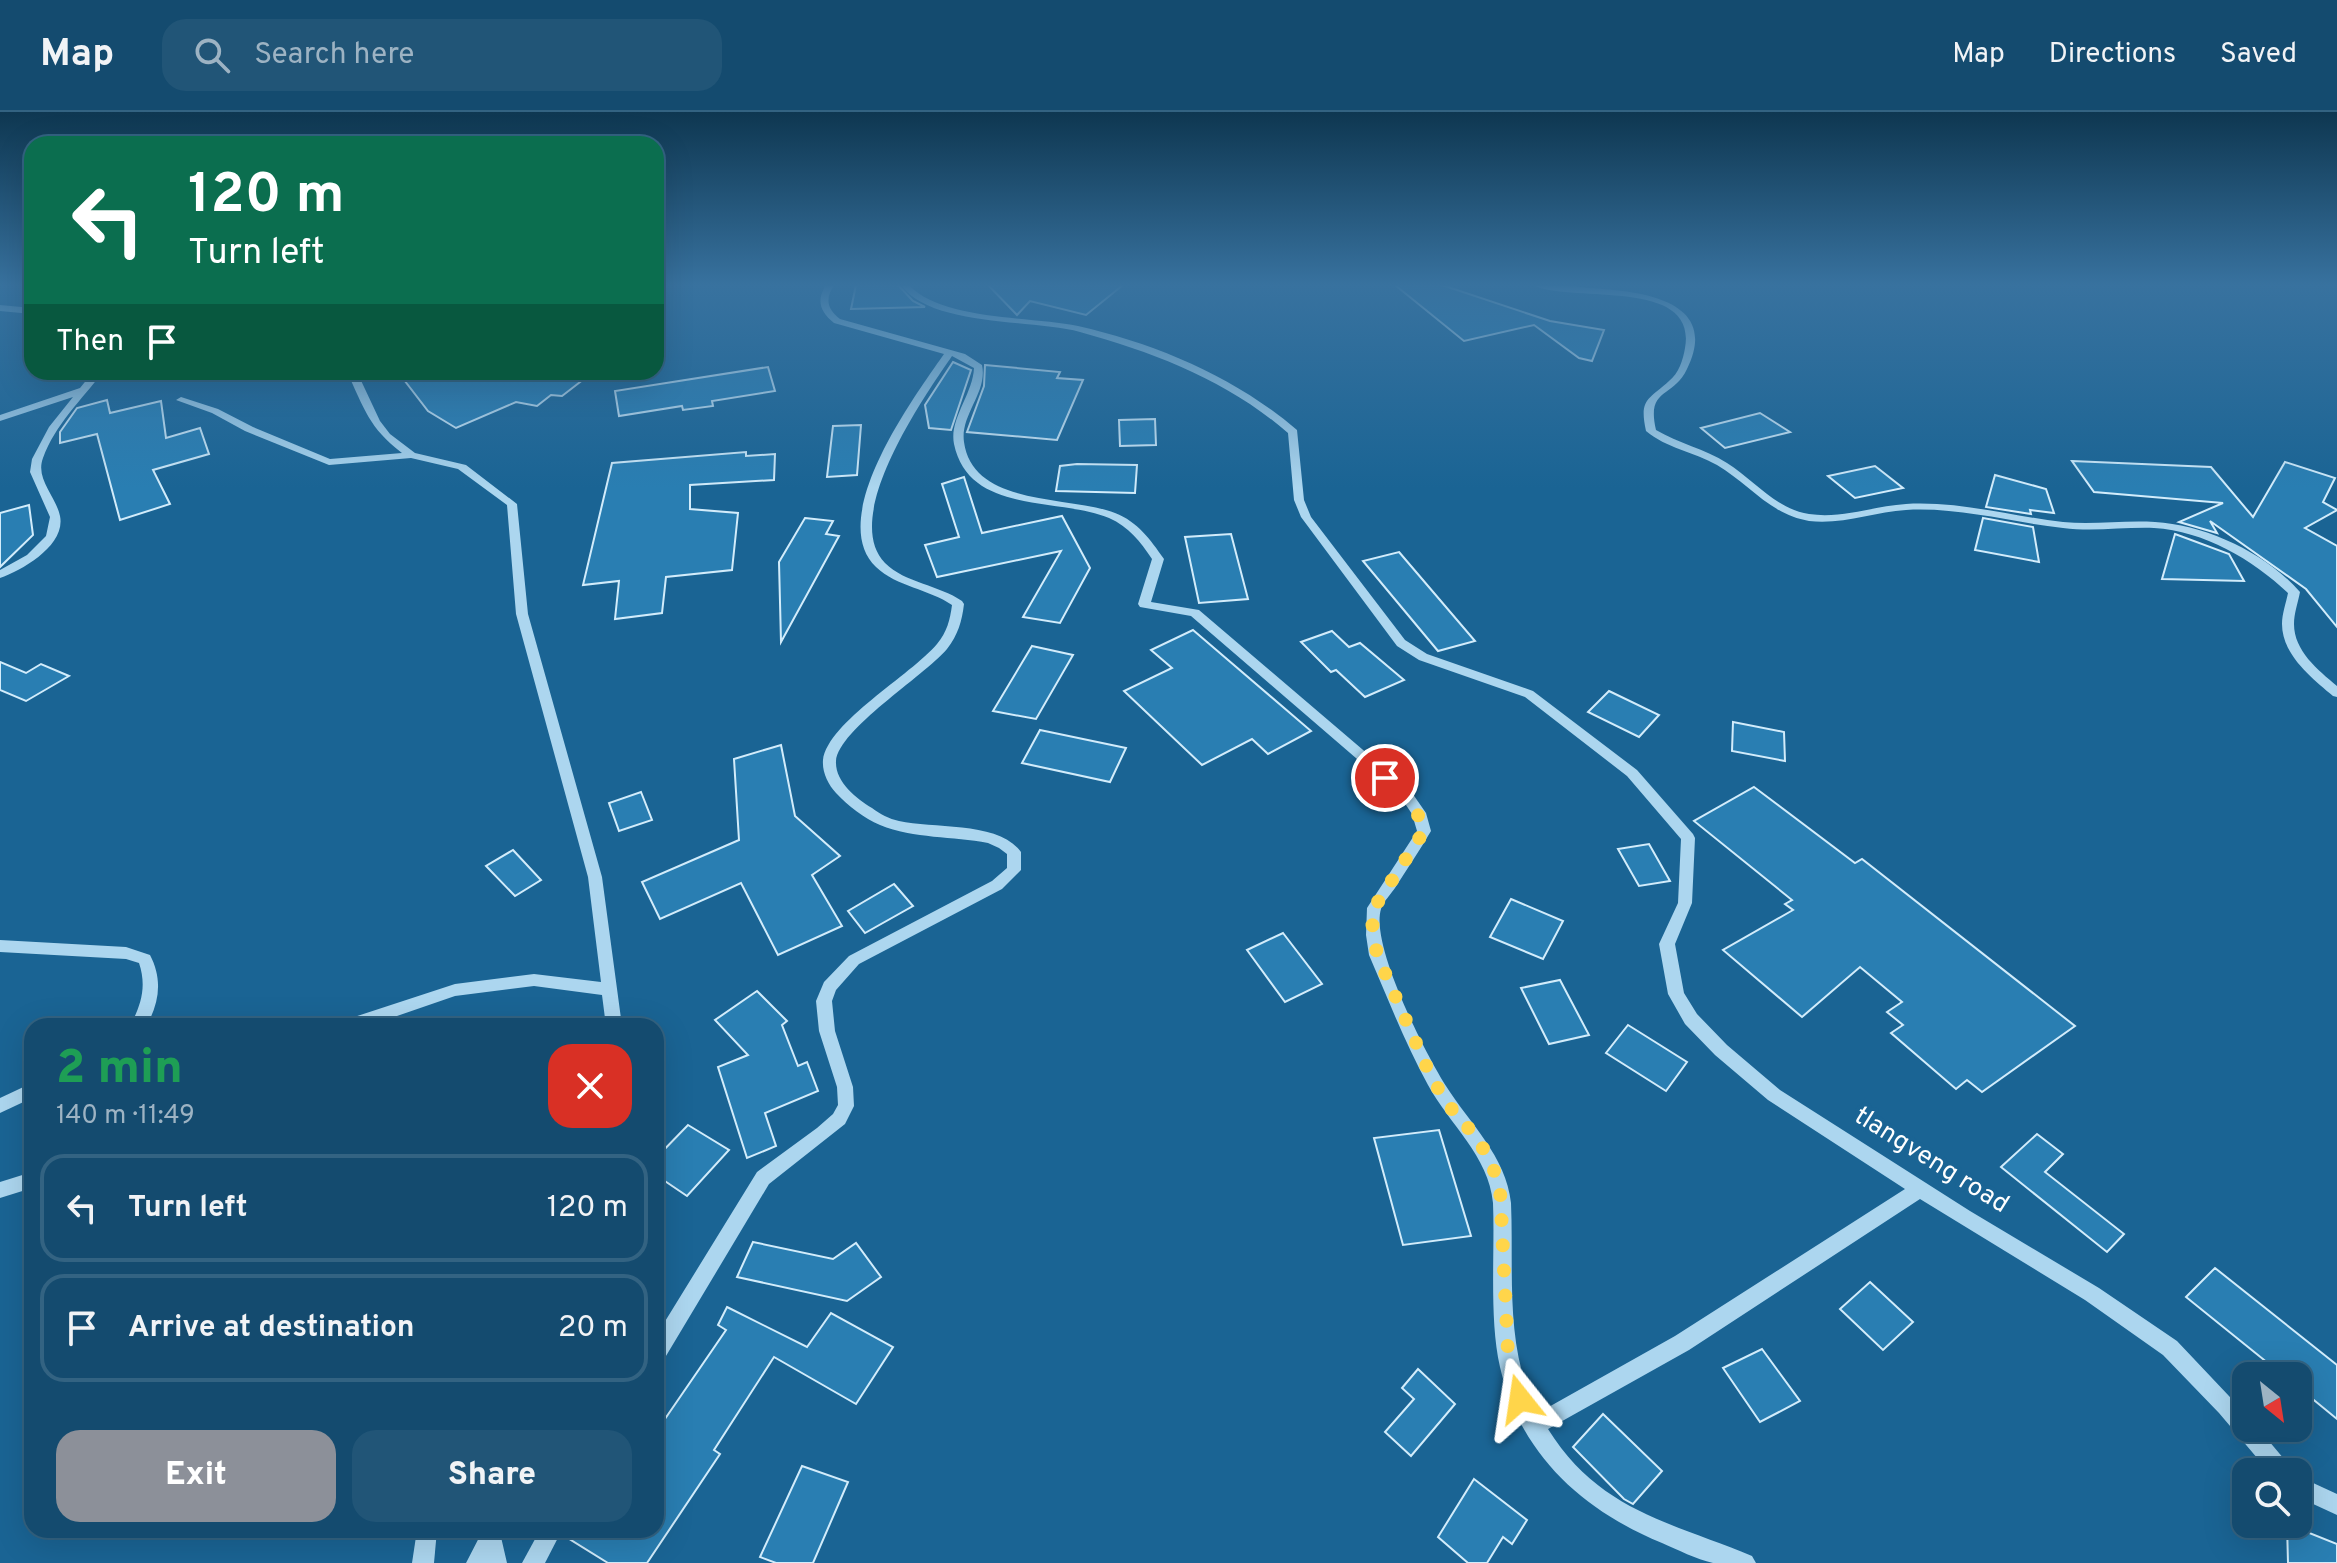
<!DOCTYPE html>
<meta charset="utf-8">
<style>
body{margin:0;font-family:Overpass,sans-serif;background:#215577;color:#f1f3f6;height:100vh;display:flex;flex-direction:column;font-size:30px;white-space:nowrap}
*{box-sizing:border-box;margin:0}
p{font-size:26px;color:#9db3c3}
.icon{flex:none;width:44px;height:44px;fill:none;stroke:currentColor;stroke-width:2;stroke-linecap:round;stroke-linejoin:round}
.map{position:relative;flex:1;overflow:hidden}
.details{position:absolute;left:24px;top:906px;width:640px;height:520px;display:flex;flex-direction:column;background:#144b6f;border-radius:24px;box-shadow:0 8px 32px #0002,0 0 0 2px #336382}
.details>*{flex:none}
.guide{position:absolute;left:24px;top:24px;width:640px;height:244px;border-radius:24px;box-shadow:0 8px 32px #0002,0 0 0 2px #336382;background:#0b6e4f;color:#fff;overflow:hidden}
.needle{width:52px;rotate:150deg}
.buttons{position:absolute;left:2232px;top:1250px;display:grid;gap:16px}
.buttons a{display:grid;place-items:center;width:80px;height:80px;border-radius:16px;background:#144b6f;box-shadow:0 8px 32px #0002,0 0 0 2px #336382;font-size:40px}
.pin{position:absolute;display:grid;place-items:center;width:68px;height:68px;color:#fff;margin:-34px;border:4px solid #fff;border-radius:50%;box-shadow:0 2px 8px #0007}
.me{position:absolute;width:88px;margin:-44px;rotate:345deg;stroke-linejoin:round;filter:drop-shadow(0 0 6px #0008)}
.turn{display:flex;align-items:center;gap:28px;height:168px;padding:0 32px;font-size:36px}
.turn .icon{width:104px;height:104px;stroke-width:2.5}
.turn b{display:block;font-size:56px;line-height:68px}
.then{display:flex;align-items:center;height:76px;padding:0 32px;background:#0003;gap:16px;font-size:30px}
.round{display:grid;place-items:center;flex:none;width:84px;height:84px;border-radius:24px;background:#215577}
.headline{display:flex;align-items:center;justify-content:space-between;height:136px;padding:0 32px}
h1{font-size:48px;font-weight:800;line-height:60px;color:#1e9e55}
.button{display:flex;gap:16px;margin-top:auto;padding:16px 32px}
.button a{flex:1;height:92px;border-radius:24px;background:#8c9099;color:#fff;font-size:32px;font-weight:800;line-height:92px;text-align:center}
.button a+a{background:#215577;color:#f1f3f6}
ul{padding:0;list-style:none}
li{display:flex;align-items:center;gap:24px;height:108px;margin:0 16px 12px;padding:0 16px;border:4px solid #336382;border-radius:24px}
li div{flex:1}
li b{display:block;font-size:30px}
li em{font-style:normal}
header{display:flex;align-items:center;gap:48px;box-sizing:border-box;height:112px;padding:0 40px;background:#144b6f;border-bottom:2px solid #336382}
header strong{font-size:38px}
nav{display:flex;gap:44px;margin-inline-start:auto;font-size:28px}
.search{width:560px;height:72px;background:#215577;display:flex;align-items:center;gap:20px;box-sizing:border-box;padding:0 28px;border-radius:24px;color:#9db3c3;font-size:30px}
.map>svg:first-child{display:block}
.building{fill:#297eb2;stroke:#d2ecfb;stroke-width:2}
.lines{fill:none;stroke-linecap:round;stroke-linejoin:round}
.minor{fill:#acd6ef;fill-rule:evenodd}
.route{stroke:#ffd54a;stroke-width:14;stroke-dasharray:0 25.2}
.labels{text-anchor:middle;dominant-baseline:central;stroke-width:8;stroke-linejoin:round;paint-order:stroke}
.near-street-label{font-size:26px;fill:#fff;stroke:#1a6494}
</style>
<header>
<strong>Map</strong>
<div class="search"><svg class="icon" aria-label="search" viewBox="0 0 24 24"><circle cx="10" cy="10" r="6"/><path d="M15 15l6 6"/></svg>Search here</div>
<nav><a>Map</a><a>Directions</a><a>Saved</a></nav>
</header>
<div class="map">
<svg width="2337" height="1451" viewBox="0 0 2337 1451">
<rect width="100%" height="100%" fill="#1a6494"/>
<g class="building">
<polygon points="856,173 898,173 913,189 925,195 851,197"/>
<polygon points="988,173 1123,173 1086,203 1030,189 1017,203"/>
<polygon points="1395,173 1442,173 1550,209 1604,218 1592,249 1579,246 1534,213 1464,229"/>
<polygon points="953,250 971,258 951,318 929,316 925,293"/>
<polygon points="985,253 1060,260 1057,266 1083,268 1057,328 967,320 984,274"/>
<polygon points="768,255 775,279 712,289 713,294 683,298 682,294 619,304 615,279"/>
<polygon points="398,260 593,260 562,284 551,283 537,294 516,290 456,316 428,299"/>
<polygon points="107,288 110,301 161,289 166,326 200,316 209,342 153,358 170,392 120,408 97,322 60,331 60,320 77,296"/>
<polygon points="1760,301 1790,320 1725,336 1701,316"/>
<polygon points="1155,307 1156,333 1120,334 1119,308"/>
<polygon points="861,313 857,363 827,365 833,314"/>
<polygon points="746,340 746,344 775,342 774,368 690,373 690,397 738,401 732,458 666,465 662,501 615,507 619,469 583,473 612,351"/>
<polygon points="2072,349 2211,355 2253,405 2285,350 2335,366 2323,390 2337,398 2305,416 2337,434 2337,515 2306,477 2210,409 2217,421 2179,410 2223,391 2094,380"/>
<polygon points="1077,352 1137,353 1135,381 1056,379 1060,354"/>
<polygon points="1875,354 1903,376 1855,386 1828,364"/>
<polygon points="1995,363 2046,377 2054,401 2030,398 2031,402 1986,395"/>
<polygon points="964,365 982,421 1062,404 1090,456 1060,511 1023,505 1061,439 937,465 925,433 959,425 942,372"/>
<polygon points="29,393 33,423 0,455 0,401"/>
<polygon points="805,406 833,409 826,422 839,424 781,530 779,450"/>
<polygon points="1983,406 2033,415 2039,450 1975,438"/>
<polygon points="1231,422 1248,487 1199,491 1185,425"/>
<polygon points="2175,422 2229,442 2244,469 2162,467"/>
<polygon points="1399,440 1475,529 1438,539 1363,449"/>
<polygon points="1193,518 1311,619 1268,642 1252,627 1202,653 1124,579 1172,556 1151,538"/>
<polygon points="1332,519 1349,535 1360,531 1404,568 1365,585 1336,558 1331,560 1301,530"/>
<polygon points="1032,534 1073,543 1036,607 993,599"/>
<polygon points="0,550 26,561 41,552 69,564 26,589 0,578"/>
<polygon points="1609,579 1659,603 1639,625 1588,600"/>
<polygon points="1733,610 1784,620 1785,649 1732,639"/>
<polygon points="1040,618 1126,636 1110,670 1022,651"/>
<polygon points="781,633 795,704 840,744 812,763 842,814 778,843 741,771 660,807 642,770 739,728 734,647"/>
<polygon points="1754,675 1855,751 1862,747 2075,914 1982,980 1967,968 1956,977 1891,921 1903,913 1887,900 1902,890 1860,855 1802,905 1723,838 1793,798 1785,792 1792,788 1694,709"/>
<polygon points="641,680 652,708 619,719 609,691"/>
<polygon points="1649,732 1670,769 1639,774 1618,737"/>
<polygon points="513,738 541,768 515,784 486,754"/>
<polygon points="894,772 913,794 865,821 848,799"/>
<polygon points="1511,787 1563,809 1543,847 1490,825"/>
<polygon points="1283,821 1322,872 1285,890 1247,838"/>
<polygon points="1560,868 1589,923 1549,932 1521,876"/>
<polygon points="757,879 787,909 782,913 798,954 807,950 818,979 765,1001 776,1034 747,1046 718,955 748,943 715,908"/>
<polygon points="1628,913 1687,950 1666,979 1606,941"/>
<polygon points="688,1013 729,1038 687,1084 656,1063 656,1046"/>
<polygon points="1439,1018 1471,1124 1403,1133 1374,1026"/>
<polygon points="2037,1022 2063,1042 2045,1060 2124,1122 2107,1140 2001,1055"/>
<polygon points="753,1130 833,1147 856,1131 881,1165 847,1189 737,1165"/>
<polygon points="2215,1156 2337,1253 2337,1307 2298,1275 2298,1264 2284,1264 2186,1185"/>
<polygon points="1870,1170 1913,1210 1883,1238 1840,1197"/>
<polygon points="727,1195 807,1235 831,1201 893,1235 856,1292 774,1245 714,1338 720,1342 647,1451 608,1451 563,1423 565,1418 656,1418 656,1320 726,1218 718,1213"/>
<polygon points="1762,1237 1800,1289 1760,1310 1723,1256"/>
<polygon points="1418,1257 1455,1292 1411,1344 1385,1320 1414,1287 1402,1276"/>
<polygon points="1603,1302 1662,1359 1633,1392 1624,1387 1573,1335"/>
<polygon points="802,1354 848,1370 813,1451 776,1451 760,1445"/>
<polygon points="1474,1367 1527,1408 1512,1432 1503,1425 1487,1451 1468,1451 1438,1425"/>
<polygon points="2287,1412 2337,1432 2337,1451 2288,1451"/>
</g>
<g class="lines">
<g class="minor">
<path d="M826,173H834C825,187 827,197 840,207L965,242L982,253C988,280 960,303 964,330C973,395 1068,383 1115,401C1138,410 1150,427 1164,447L1151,490L1199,498L1410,678L1426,701L1431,719C1420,738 1407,757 1395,776C1391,782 1383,790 1381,797C1370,833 1425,941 1446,974C1470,1012 1506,1044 1511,1091C1514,1160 1504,1238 1538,1301L1675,1224L1905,1077L1768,988L1715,943L1685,912L1668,882L1659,832L1678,791L1681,727L1627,664L1525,585L1419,548L1397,534L1301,405L1294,388L1288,321C1228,269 1156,241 1080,220C1032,207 931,215 901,173H909C942,209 1032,204 1078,214C1157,232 1235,265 1297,318L1304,388L1311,405L1405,528L1427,542L1533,579L1637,658L1693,722L1695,726L1692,791L1675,832L1684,881L1697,902L1727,933L1780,978L1970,1099L2099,1176L2177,1229L2246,1302V1316H2258L2289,1353L2292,1360H2269L2219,1301L2163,1243L2085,1188L1920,1087L1689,1238L1548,1317C1599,1399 1671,1410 1752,1444L1756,1451C1742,1451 1726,1451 1713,1451C1696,1447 1678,1438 1662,1431C1582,1398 1520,1342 1500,1255C1489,1207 1495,1141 1493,1091C1489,1044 1449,1012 1428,973C1405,931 1388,887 1369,843L1366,823L1367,796L1417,719L1412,702L1400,684L1191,504L1140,495L1138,492L1152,447C1140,429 1129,415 1109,406C1058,385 969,403 954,332C949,307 973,282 974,256L952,244C924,285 840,405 885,451C905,471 939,473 962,489L964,492C962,509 958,523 947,537C923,565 839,617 836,649C835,670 856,686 872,696C880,702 889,707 899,709C934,717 999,709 1021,740V758L1002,777L859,852L836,878L832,889L835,919L853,975L854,994L845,1012L769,1072L663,1249L656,1252V1224L757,1060L817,1016L833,1002L838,993L837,975L819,919L816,889L824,870L849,844L992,769L1007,756V742L999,736L988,731C953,724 914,727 880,713C864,706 848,694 836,681C828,672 822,660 823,648C828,610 911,563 937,532C947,520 950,508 952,493C929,477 897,475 876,455C825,406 914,285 944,242L834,211C820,200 816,188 826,173Z"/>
<path d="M1533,173C1551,172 1570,174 1589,176C1636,179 1722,186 1687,257C1673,287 1646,275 1656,318C1678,331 1705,337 1727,351C1754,368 1776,397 1809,402C1842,407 1874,394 1906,392C1959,389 2011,404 2063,410C2094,413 2124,408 2155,410C2206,413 2266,441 2300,480C2298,491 2294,501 2294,512C2294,539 2318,558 2337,574V585L2333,584C2312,566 2282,543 2282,512C2282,502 2286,491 2288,481C2252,447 2204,419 2154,416C2123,415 2093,420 2063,416C2010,410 1959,395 1906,398C1874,400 1842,413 1809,409C1771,403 1749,372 1717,353C1694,340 1666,336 1646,319C1639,287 1648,288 1669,269C1679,261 1683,248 1685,236C1698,164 1569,192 1533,173Z"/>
<polygon points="0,193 32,196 32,202 0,199"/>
<path d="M93,260H103C82,287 55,313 43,346C35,367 56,384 60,404C66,433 23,458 0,466V458L27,443L46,424L50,405L30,360L32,347L49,315L73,285L0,309V303L80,276Z"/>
<path d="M347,260H357L380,309L390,322L415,341L466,353L517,392L528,502L602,765L622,914H606L602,883L534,874L455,884L368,914H340L342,909L455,872L534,862L601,870L588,765L516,502L507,393L458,357L411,346L329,353L245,319L212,301L176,288L181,285L218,297L253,315L330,347L402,341C369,316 364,296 347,260Z"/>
<path d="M0,828L126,835L150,843C162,866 160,888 148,911L147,914H130C141,893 147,875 139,851L126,847L0,840Z"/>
<polygon points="32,971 32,986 0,1001 0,986"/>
<polygon points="32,1060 32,1076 0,1086 0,1070"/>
<polygon points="2298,1364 2337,1382 2337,1403 2298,1385"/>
<polygon points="417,1418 437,1418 434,1451 412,1451"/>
<polygon points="483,1418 504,1418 501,1425 507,1451 466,1451"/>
<polygon points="540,1418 562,1418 545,1451 522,1451"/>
</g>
</g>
<linearGradient id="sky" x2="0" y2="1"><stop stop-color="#0e3751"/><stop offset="0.46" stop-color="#38729f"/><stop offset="1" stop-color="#38729f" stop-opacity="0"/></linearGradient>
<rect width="2337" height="376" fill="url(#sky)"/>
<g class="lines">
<path class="route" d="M1385,666C1405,681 1417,695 1424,719L1374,796L1372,810L1377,843L1432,967L1455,1002L1475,1023L1491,1050L1500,1076L1508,1241L1520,1287"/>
</g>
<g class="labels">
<g class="near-street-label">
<text transform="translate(1931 1049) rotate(32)">tlangveng road</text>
</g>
</g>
</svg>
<div class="buttons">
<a><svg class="needle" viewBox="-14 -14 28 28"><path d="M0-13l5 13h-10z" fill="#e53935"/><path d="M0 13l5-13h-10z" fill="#9db3c3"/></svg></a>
<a><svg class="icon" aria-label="search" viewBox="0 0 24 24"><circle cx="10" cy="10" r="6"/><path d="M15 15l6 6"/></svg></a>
</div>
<div class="pin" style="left:1385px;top:666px;background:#d93025"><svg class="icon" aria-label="arrive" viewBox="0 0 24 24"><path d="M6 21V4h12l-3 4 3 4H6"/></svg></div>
<svg class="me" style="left:1520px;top:1287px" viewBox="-20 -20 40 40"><path d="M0-17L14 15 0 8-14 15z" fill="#ffd54a" stroke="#fff" stroke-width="4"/></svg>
<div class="guide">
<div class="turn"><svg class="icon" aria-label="left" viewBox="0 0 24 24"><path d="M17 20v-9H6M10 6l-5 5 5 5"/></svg><div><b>120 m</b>Turn left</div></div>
<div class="then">Then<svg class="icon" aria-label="arrive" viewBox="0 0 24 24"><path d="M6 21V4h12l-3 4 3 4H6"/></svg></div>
</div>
<section class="details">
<div class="headline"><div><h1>2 min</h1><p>140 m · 11:49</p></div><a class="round" style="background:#d93025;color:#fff"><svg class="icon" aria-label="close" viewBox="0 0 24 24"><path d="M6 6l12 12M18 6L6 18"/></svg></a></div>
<ul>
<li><svg class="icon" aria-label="left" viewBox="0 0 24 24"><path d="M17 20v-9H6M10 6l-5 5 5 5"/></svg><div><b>Turn left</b></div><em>120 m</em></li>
<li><svg class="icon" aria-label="arrive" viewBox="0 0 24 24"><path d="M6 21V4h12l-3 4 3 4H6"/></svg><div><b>Arrive at destination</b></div><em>20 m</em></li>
</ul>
<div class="button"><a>Exit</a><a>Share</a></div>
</section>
</div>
